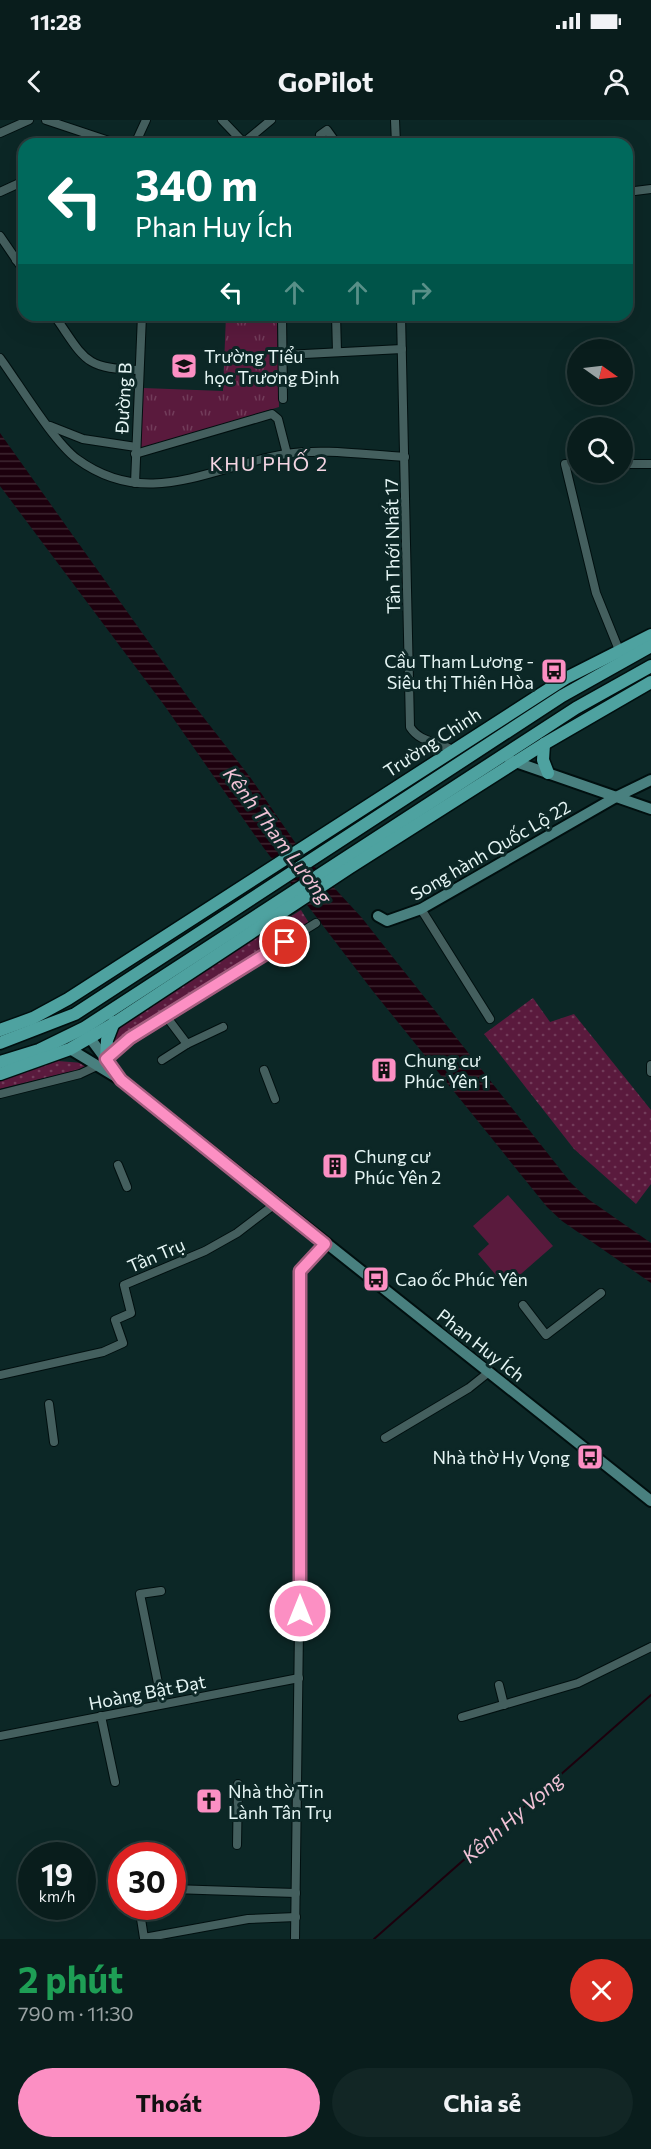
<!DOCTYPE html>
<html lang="vi">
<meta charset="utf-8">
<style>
body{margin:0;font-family:Commissioner,sans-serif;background:#122625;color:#f1f3f6;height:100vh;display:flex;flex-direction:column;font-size:22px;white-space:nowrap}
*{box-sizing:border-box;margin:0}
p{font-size:20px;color:#99a2a3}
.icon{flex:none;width:33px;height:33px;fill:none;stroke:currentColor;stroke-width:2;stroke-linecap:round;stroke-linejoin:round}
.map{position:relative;height:1819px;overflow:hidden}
.sheet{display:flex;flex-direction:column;background:#091d1c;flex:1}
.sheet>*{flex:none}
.banner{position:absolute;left:18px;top:18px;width:615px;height:183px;border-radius:18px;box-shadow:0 6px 24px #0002,0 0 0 2px #293b3b;background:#00695c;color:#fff;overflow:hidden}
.needle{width:39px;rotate:104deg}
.controls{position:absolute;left:567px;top:219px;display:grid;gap:12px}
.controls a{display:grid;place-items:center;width:66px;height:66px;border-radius:50%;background:#091d1c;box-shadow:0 6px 24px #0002,0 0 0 2px #293b3b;font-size:30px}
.speed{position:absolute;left:18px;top:1722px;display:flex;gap:12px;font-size:30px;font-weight:700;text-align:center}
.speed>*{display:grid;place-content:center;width:78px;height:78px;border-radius:50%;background:#091d1c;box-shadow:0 6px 24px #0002,0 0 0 2px #293b3b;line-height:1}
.speed small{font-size:15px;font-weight:400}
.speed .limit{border:9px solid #d22;background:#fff;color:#111}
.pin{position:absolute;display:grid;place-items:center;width:51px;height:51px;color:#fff;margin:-26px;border:3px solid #fff;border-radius:50%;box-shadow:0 2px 6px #0007}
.me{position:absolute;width:66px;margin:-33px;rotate:0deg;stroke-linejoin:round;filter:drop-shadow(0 0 4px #0008)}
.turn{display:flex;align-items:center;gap:21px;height:126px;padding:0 18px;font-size:27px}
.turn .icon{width:78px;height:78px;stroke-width:2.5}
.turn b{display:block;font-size:42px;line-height:51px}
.lanes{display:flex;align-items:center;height:57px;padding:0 18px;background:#0003;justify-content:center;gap:30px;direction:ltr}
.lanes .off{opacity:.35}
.round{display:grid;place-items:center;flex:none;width:63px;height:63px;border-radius:32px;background:#122625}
.overview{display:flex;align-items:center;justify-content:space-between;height:102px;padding:0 18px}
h1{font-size:36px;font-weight:700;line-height:45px;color:#1e9e55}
.button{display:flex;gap:12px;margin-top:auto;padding:12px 18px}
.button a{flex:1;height:69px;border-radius:36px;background:#fc8fc3;color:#111;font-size:24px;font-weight:700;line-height:69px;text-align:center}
.button a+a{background:#122625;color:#f1f3f6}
.status{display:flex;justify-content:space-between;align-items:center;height:42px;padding:0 30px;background:#091d1c;direction:ltr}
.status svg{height:16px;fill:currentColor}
header{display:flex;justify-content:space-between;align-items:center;height:78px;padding:0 18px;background:#091d1c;font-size:27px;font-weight:700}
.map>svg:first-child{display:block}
.grass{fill:url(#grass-dots)}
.park{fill:url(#park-tufts)}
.garden{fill:#5a1a3d}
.water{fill:url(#water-rules)}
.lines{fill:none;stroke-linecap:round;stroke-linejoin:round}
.stream{stroke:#1c000d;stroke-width:2}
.street-casing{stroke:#000f0f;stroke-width:10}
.secondary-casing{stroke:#000f0f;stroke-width:14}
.primary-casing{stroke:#000f0f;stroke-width:15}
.street{stroke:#445f5e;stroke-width:8}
.secondary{stroke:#49807f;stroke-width:10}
.primary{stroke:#4ea2a0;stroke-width:12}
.route-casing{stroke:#a45d7f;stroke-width:15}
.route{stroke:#fc8fc3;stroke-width:10}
.labels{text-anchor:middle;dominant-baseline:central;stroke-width:6;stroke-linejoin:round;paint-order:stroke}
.poi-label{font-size:18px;fill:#e5f5f4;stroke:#0c2726;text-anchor:start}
.street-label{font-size:18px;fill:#e5f5f4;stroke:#0c2726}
.neighbourhood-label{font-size:20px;letter-spacing:1.5px;fill:#f5d5e3;stroke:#0c2726}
.water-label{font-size:20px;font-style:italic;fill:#f1c2d6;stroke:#0c2726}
</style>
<div class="status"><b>11:28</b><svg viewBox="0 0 49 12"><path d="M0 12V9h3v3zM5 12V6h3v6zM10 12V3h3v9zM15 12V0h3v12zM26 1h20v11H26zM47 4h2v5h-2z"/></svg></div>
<header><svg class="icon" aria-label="back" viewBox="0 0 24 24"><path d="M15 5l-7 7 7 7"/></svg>GoPilot<svg class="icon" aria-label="person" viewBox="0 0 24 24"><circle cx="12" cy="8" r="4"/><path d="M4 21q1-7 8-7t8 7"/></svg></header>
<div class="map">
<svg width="651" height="1819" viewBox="0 0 651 1819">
<defs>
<pattern id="grass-dots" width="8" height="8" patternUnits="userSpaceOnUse" patternTransform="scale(1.5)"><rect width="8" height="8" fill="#5a1a3d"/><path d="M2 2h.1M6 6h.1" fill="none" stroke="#723c5a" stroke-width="1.8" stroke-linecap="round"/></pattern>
<pattern id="park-tufts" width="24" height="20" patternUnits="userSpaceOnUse" patternTransform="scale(1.5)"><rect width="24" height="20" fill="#5a1a3d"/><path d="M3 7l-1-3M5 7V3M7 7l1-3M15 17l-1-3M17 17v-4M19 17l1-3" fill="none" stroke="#723c5a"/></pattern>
<pattern id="water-rules" width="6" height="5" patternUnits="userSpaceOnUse" patternTransform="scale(1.5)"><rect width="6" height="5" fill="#1c000d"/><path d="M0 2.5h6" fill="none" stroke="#3d2631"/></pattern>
</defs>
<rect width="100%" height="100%" fill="#0c2726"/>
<g class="grass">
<polygon points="301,790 309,803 115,922 111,918 115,906"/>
<polygon points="533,878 550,902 574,894 651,990 651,1064 636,1084 574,1029 484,914"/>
<polygon points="58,941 83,943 89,947 0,969 0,957"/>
</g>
<polygon class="park" points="226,195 277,195 279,287 138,330 143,268 223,271"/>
<polygon class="garden" points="508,1075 553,1126 506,1167 478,1134 489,1124 473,1106"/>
<polygon class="water" points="0,313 190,580 250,657 303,734 362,798 571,1063 588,1079 651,1123 651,1163 562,1101 547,1087 372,870 263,727 164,585 0,366"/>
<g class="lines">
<polyline class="stream" points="374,1819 651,1575"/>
<defs>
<g id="street">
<polyline points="46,0 118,24"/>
<polyline points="222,0 243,22"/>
<polyline points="395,0 396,24"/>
<polyline points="0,13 29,0"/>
<polyline points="135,24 146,0"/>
<polyline points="242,24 271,0"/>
<polyline points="324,24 320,15 327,10 337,24"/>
<polyline points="0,72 24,61"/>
<polyline points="627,72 651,69"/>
<polyline points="0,116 24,151"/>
<polyline points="16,140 24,133"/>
<path d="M54,195C85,239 83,249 139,250"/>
<polyline points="282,195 283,279"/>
<polyline points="336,195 337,232"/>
<path d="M401,195L410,607C421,624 438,620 452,630"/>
<polyline points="285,235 402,229"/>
<path d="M0,238C19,264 53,321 77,339C148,391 212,346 286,334C325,328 366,335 405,337"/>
<polyline points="50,306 83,319 136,327"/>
<polyline points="135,334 272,294 278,299 287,334"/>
<polyline points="578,344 565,344 596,473 619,530"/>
<polyline points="622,344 651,344"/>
<polyline points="135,363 142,195"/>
<polyline points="421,789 490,899"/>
<polyline points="166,896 187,924 223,907"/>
<polyline points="106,939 130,918 316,803"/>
<polyline points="162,940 187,924"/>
<polyline points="651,945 651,952"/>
<polyline points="264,950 275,979"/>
<polyline points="0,974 80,954 97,946"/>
<polyline points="118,1045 127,1067"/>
<polyline points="523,1185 546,1215 601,1173"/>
<polyline points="0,1255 103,1232 123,1223 115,1200 131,1193 124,1165 205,1131 237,1113 275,1084"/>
<polyline points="49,1284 54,1322"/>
<polyline points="385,1318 469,1268 489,1252"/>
<polyline points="161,1471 140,1474 162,1583"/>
<polyline points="499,1565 504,1585"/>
<polyline points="101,1596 115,1662"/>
<polyline points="462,1597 578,1563 651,1527"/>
<polyline points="0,1616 299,1558"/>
<polyline points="237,1725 238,1664"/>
<polyline points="172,1769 296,1773"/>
<polyline points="139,1786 144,1818 248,1799 296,1797"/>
<polyline points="295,1819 301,1353 300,1151 325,1124"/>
</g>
<g id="secondary">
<polyline points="510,640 651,689"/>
<polyline points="378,796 387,801 421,789 616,677 651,660"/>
<polyline points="90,918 121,960"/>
<polyline points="70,929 121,960 651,1381"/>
</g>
<g id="primary">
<polyline points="544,624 543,640 548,653"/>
<polyline points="0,910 33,898 68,879 566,558 651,515"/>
<polyline points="0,923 75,894 562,576 651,526"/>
<polyline points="106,939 107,920 114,902"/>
<polyline points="0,942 39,930 84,908 576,588 651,546"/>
<polyline points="0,954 70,929 113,904 349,748 544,624 651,562"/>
</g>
</defs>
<use href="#street" class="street-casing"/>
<use href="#secondary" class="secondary-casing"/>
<use href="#primary" class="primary-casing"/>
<use href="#street" class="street"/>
<use href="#secondary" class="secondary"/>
<use href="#primary" class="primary"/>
</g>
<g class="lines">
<defs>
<polyline id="route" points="285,822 130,918 106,939 121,960 325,1124 300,1151 300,1491"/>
</defs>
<use href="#route" class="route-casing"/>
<use href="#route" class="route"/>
</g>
<defs>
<symbol id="school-square" viewBox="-11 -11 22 22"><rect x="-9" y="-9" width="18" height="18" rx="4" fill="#fc8fc3" stroke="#0c2726"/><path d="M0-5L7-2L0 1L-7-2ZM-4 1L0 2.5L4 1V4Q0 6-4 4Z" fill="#111"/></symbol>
<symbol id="bus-square" viewBox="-11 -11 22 22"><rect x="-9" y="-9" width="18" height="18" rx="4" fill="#fc8fc3" stroke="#0c2726"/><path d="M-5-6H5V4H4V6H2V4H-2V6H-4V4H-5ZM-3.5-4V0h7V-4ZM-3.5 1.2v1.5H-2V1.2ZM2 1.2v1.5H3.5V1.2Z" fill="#111"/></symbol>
<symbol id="building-square" viewBox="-11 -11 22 22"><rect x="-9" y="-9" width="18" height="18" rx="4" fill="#fc8fc3" stroke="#0c2726"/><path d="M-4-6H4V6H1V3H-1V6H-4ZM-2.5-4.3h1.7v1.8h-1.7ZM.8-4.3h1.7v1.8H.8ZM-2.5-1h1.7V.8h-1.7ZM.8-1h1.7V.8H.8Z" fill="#111"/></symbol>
<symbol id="church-square" viewBox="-11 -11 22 22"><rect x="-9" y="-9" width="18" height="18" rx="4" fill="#fc8fc3" stroke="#0c2726"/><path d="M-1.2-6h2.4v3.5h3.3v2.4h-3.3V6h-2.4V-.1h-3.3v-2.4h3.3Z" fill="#111"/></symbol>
</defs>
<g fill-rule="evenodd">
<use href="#school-square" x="169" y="231" width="30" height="30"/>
<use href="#bus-square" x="539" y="536" width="30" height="30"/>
<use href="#building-square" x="369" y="935" width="30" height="30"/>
<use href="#building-square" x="320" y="1031" width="30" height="30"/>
<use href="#bus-square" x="361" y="1144" width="30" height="30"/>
<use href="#bus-square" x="575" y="1322" width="30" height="30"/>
<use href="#church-square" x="194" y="1666" width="30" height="30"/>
</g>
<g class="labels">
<g class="poi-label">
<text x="204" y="236">Trường Tiểu<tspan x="204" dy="21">học Trương Định</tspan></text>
<text x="534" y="541" text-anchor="end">Cầu Tham Lương -<tspan x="534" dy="21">Siêu thị Thiên Hòa</tspan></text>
<text x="404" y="940">Chung cư<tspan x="404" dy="21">Phúc Yên 1</tspan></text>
<text x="354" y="1036">Chung cư<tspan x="354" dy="21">Phúc Yên 2</tspan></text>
<text x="395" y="1159">Cao ốc Phúc Yên</text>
<text x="570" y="1337" text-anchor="end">Nhà thờ Hy Vọng</text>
<text x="228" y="1671">Nhà thờ Tin<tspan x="228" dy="21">Lành Tân Trụ</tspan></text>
</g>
<g class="street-label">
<text transform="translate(123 278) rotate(-87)">Đường B</text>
<text transform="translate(392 426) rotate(-91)">Tân Thới Nhất 17</text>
<text transform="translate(432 622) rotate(-33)">Trường Chinh</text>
<text transform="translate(490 730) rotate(-30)">Song hành Quốc Lộ 22</text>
<text transform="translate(156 1135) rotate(-23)">Tân Trụ</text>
<text transform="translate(481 1225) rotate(38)">Phan Huy Ích</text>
<text transform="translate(147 1572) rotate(-11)">Hoàng Bật Đạt</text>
</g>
<g class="neighbourhood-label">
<text x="269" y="343">KHU PHỐ 2</text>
</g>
<g class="water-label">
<text transform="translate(278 715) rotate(53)">Kênh Tham Lương</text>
<text transform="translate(512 1697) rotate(-41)">Kênh Hy Vọng</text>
</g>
</g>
</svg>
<div class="controls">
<a><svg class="needle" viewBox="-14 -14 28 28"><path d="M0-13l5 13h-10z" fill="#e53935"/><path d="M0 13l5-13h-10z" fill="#99a2a3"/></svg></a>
<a><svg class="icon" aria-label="search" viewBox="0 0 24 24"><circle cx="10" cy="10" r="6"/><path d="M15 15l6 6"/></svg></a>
</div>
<div class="speed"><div>19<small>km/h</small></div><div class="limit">30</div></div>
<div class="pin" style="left:285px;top:822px;background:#d93025"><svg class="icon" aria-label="arrive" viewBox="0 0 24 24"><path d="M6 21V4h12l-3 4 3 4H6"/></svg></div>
<svg class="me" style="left:300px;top:1491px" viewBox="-20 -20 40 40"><circle r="17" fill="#fc8fc3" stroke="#fff" stroke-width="3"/><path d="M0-11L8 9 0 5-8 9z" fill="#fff"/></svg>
<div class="banner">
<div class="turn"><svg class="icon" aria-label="left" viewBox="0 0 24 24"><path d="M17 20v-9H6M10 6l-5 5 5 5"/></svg><div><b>340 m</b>Phan Huy Ích</div></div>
<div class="lanes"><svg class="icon" aria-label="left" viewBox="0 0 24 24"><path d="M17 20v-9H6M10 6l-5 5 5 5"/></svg><svg class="icon off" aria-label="ahead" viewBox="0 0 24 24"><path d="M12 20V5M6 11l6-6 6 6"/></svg><svg class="icon off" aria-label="ahead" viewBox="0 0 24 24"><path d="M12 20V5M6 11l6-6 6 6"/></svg><svg class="icon off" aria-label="right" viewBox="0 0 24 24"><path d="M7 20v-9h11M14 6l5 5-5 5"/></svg></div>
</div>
</div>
<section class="sheet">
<div class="overview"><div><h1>2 phút</h1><p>790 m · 11:30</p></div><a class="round" style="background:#d93025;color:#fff"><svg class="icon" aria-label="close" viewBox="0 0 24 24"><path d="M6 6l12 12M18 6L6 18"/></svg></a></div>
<div class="button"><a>Thoát</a><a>Chia sẻ</a></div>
</section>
